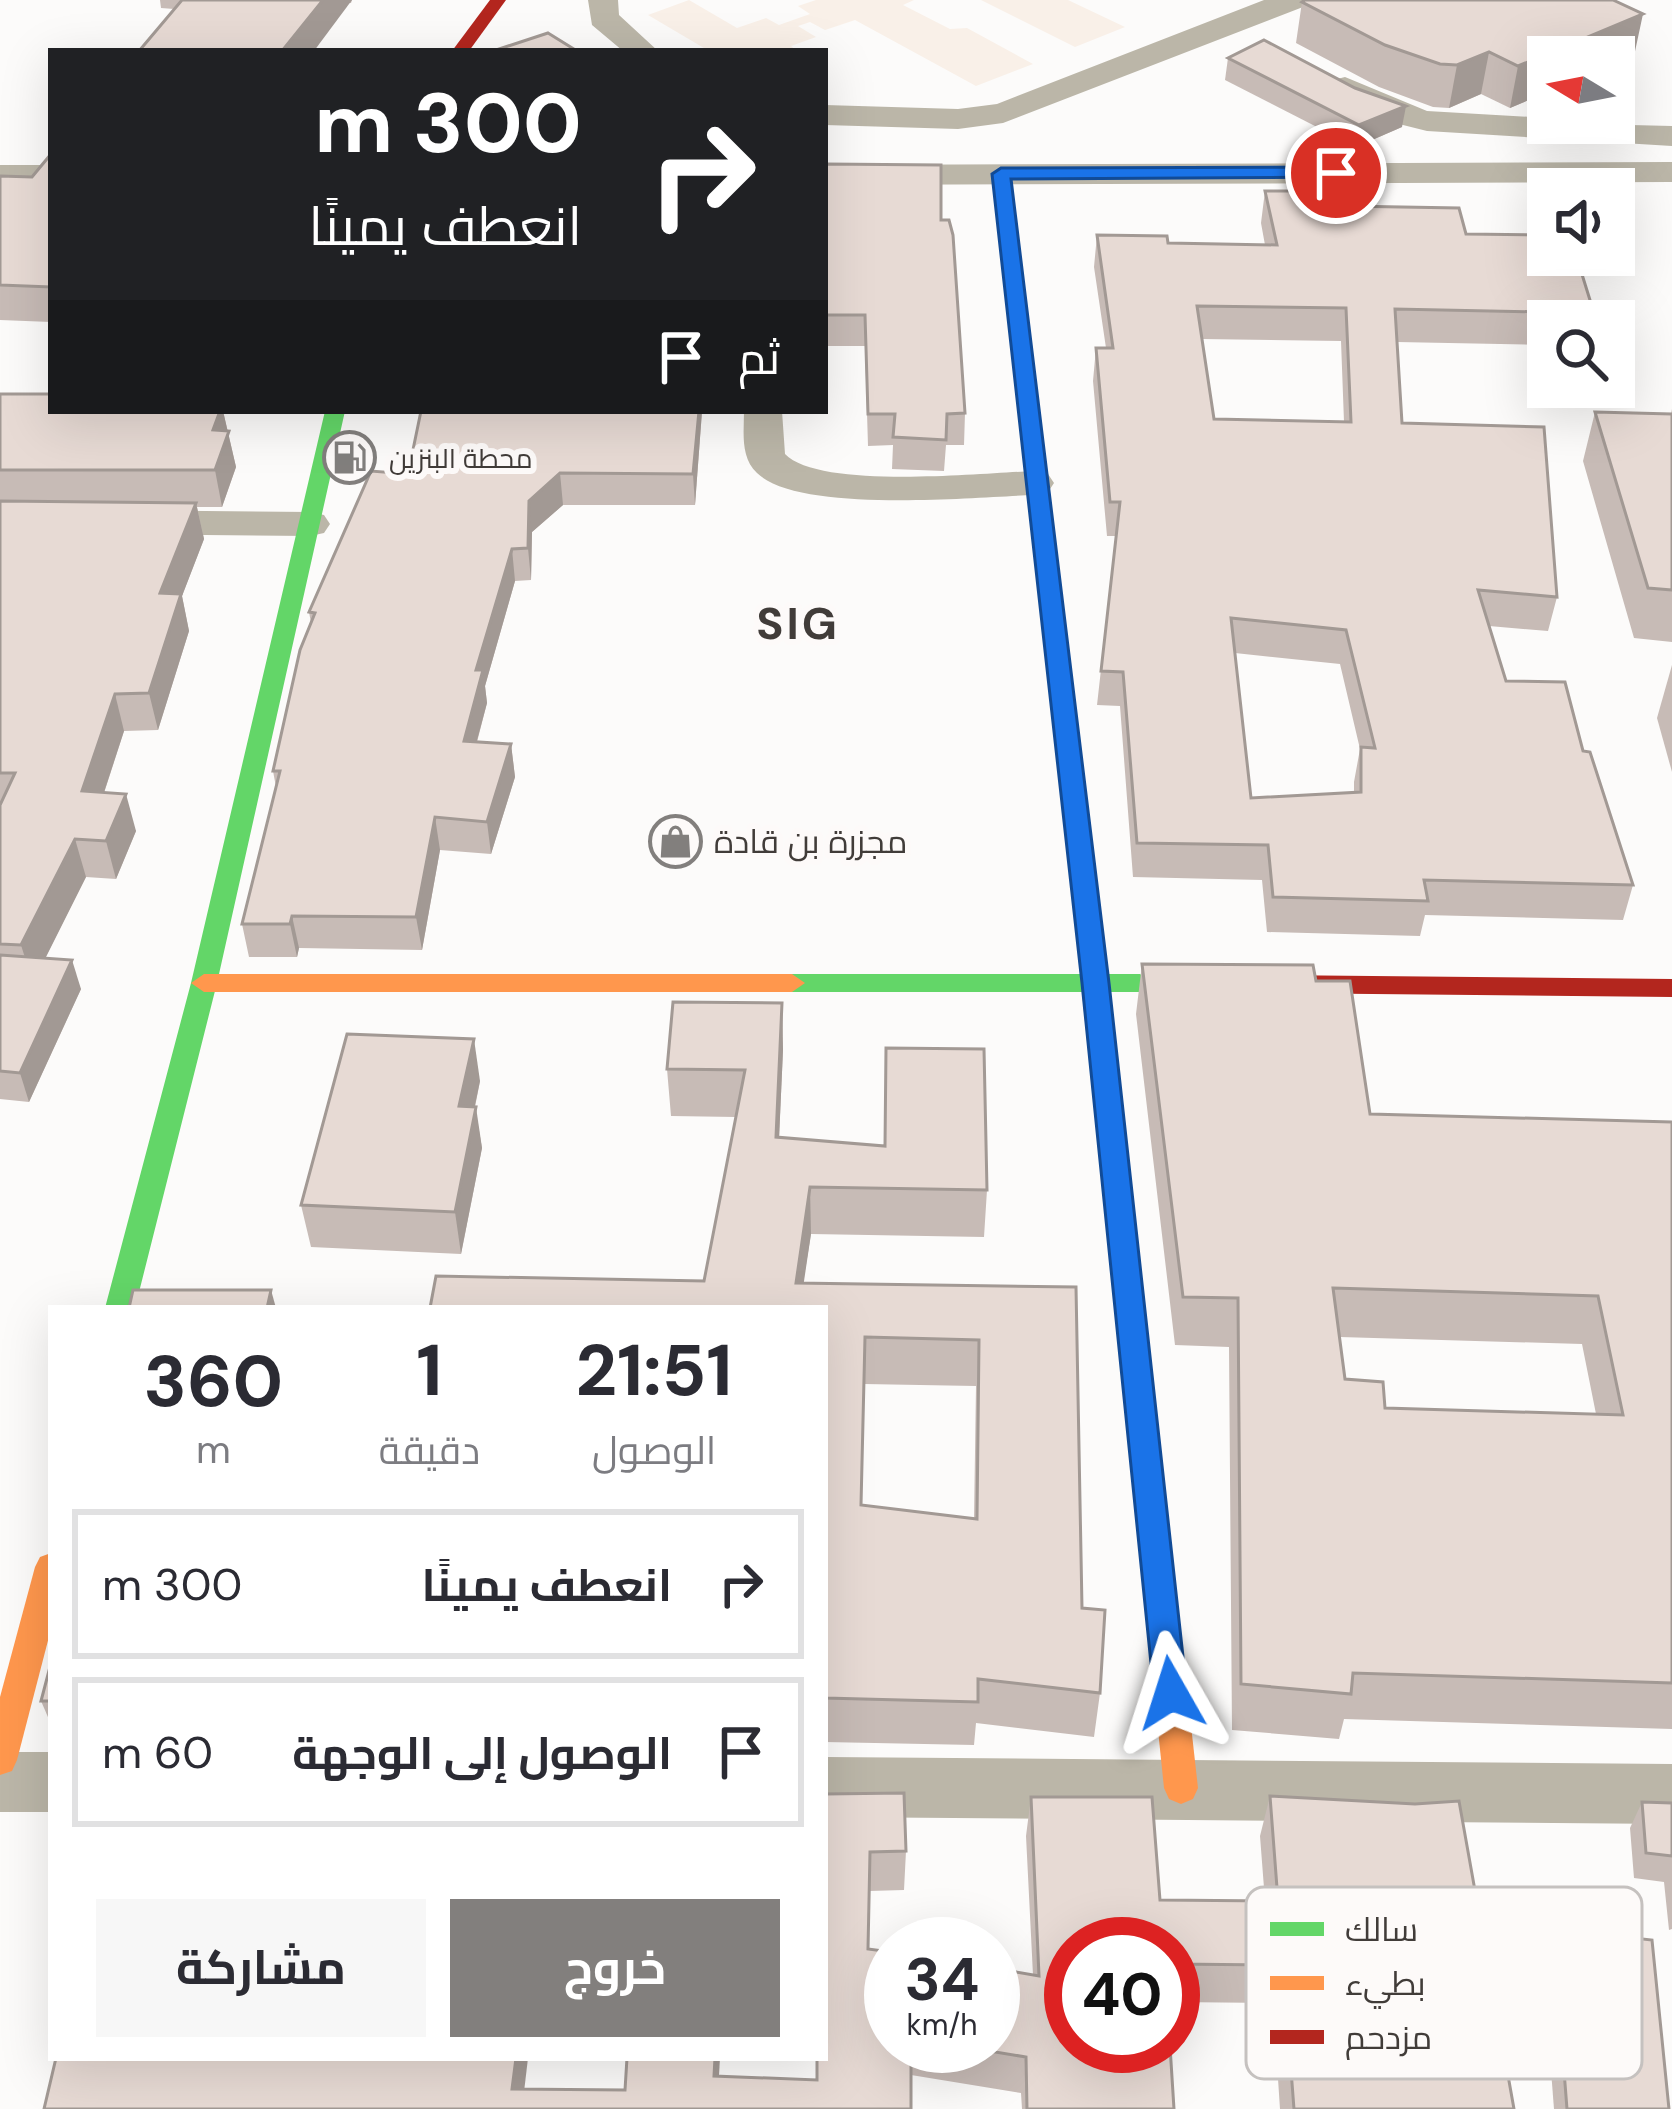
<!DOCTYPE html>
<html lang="ar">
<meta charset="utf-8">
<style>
body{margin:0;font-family:"DM Sans",Cairo,sans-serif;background:#f7f7f7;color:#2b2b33;direction:rtl;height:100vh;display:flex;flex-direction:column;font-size:45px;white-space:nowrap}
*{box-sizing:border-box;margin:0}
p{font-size:39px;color:#7c7c81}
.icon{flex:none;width:66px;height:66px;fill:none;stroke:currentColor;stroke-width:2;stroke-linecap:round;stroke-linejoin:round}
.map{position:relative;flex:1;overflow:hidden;direction:ltr}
.side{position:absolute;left:48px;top:1305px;width:780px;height:756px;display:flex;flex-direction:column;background:#fff;border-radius:0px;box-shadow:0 12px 48px #0002;direction:rtl}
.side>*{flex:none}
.guide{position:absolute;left:48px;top:48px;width:780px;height:366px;border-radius:0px;box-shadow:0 12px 48px #0002;direction:rtl;background:#202124;color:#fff;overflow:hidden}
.needle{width:78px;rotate:280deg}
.controls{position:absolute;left:1527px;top:36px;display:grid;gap:24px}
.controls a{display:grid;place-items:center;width:108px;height:108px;border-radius:0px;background:#fff;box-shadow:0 12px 48px #0002;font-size:60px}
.speed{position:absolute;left:864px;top:1917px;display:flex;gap:24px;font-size:60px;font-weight:700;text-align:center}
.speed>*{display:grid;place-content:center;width:156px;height:156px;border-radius:50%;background:#fff;box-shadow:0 12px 48px #0002;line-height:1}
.speed small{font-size:30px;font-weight:400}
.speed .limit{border:18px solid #d22;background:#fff;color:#111}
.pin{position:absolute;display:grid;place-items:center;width:102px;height:102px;color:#fff;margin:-51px;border:6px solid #fff;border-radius:50%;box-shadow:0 3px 12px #0007}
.me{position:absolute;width:132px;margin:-66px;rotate:354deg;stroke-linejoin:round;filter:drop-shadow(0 0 9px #0008)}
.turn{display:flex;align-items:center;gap:42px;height:252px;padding:0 48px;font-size:54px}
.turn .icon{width:156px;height:156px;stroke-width:2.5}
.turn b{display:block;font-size:84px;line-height:102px}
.then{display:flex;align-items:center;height:114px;padding:0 48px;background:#0003;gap:24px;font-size:45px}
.eta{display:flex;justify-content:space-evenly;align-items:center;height:204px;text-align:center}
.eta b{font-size:72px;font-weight:700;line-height:84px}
.primary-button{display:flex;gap:24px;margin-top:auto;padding:24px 48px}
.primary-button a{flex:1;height:138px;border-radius:0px;background:#827f7d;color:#fff;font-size:48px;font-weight:700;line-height:138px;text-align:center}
.primary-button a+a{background:#f7f7f7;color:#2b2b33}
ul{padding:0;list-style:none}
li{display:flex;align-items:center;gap:36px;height:150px;margin:0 24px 18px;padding:0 24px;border:6px solid #e1e1e2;border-radius:0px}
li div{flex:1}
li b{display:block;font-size:45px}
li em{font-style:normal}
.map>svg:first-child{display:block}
.medical{fill:#f9f0e8}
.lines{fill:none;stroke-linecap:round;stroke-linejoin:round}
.street{fill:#bbb6a8;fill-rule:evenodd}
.fast{fill:#63d668;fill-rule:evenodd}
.slow{fill:#ff974d;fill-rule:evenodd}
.jam{fill:#b3261e;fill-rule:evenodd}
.wall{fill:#c7bbb6;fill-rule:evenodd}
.shaded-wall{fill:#a29994}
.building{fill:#e7dad4;stroke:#a29994;stroke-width:3;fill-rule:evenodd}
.route{fill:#1a73e8;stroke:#114b97;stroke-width:3}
.labels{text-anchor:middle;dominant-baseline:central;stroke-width:12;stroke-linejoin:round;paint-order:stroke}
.far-poi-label{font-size:27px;fill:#413c39;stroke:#fdfaf9;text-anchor:start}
.poi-label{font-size:33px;fill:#413c39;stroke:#fdfaf9;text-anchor:start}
.district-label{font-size:45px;font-weight:bold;letter-spacing:3px;fill:#413c39;stroke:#fdfaf9}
.key{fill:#fdfaf9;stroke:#c5c1bf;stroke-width:3}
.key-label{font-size:33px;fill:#413c39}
</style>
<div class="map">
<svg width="1672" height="2109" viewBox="0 0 1672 2109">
<rect width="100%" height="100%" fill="#fcfbfa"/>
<g class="medical">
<polygon points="689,0 737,28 766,18 779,25 810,14 798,6 816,0 914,0 903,5 950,29 967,28 1033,64 976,86 855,20 825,30 810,22 798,26 816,37 791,46 797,51 709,51 648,15"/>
<polygon points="981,0 1068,0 1125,27 1075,47"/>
</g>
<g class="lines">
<g class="street">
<polygon points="588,0 618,0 619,15 658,51 623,51 592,25"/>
<polygon points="1264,0 1308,0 1303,7 1003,123 958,129 825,125 825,105 958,109 997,104"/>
<polygon points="1345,77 1427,111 1548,118 1548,123 1672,126 1672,146 1427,131 1387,121 1333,94 1329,87 1333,80"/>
<polygon points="1672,162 1672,182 825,185 825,165"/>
<rect x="0" y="165" width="51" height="20"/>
<path d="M744,411H782L785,454C820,490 982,473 1034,471L1048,474L1054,483L1048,492L1034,495C975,497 799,514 757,473C740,457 744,432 744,411Z"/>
<polygon points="0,509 310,512 324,515 330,524 324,533 310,536 0,533"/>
<rect x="0" y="1752" width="51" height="60"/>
<polygon points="825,1757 1672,1764 1672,1824 825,1817"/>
</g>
<g class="fast">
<polygon points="1001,169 1010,174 1096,876 1083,884 1070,876 992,174"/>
<polygon points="325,411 345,411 217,983 135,1308 105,1308 191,983"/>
<polygon points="792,974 1140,974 1153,983 1140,992 792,992 779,983"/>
</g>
<g class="slow">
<polygon points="1083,868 1096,876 1198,1788 1193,1799 1181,1804 1169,1799 1164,1788 1070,876"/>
<polygon points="204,974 792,974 805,983 792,992 204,992 191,983"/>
<polygon points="51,1553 51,1629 17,1760 12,1771 0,1775 0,1697 35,1567 40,1557"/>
</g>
<g class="jam">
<polygon points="490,0 506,0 469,51 452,51"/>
<polygon points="1262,975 1672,979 1672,997 1262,993 1249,984"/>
</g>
</g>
<g class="wall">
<polygon points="160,0 352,0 351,3 174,9 161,8"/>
<polygon points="1302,2 1634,56 1548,57 1548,92 1510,108 1481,94 1449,108 1433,107 1379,87 1296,43"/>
<polygon points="1228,58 1402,127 1356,147 1225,80"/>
<polygon points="51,154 51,322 0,320 0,176 32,177"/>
<polygon points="825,164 941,220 965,413 964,445 946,445 944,471 892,469 893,445 868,446 865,346 825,346"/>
<path d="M1265,191L1344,206L1466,234L1594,313L1592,321H1548V345L1397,342L1402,423L1557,597L1548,631L1489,626L1506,681L1583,751L1633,885L1623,920L1425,915L1420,936L1267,932L1262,880L1133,877L1120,706L1097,705L1116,536H1107L1093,381L1096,348H1106L1094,267L1097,235L1168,243L1265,245L1261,223ZM1202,339L1341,341L1344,422L1214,419ZM1235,653L1340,664L1360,749L1354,782V793L1251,798Z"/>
<polygon points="0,394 223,411 236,467 222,507 197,507 204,539 182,596 189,631 158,730 124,731 104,793 136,831 116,879 86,877 45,958 81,989 29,1102 0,1099"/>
<polygon points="1672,409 1672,642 1634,638 1583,461 1595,412 1671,414"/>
<polygon points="421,411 702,411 695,505 563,505 532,532 531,580 515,581 485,686 487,703 477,742 511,744 515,777 491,854 440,850 422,950 299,948 297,957 249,957 242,924 276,787 273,771 311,623 309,612 408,474"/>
<polygon points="1672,665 1672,772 1657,718"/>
<path d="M1142,964L1316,981L1370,1114L1672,1122V1729L1344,1719L1339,1739L1232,1730L1229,1347L1175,1345L1136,1014ZM1340,1337L1582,1344L1596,1414L1385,1408L1345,1379Z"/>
<path d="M782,1003L783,1050L779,1138L987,1190L984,1237L811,1234L803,1283L1076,1287L1082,1608L1100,1693L1094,1737L976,1723L974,1745L825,1742V1308L704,1281L736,1117L671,1116L667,1069ZM864,1384L976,1386L974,1519L861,1505Z"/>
<polygon points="480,1081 475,1107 482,1148 461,1254 311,1247 301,1205"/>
<polygon points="51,1663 51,1724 41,1701"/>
<polygon points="825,1794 906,1851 904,1890 869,1891 868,1949 891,2046 993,2046 1033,1975 1026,1836 1031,1797 1160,1900 1265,1901 1260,1836 1270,1796 1514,2109 1280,2109 1273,2003 1173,2002 1173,1944 1071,1944 1174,2109 1022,2109 1021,2093 911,2075 911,2109 44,2109 524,2089 625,2090 719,2076 817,2080 825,2058"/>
<polygon points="1642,1802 1672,1803 1672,1929 1669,1930 1664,1882 1634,1878 1630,1828"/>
<polygon points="1553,1929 1669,2109 1554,2109 1542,1954"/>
</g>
<g class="shaded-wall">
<polygon points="323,0 352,0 314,51 282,51"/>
<polygon points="1643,14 1634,56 1614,64 1614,57 1548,57 1548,92 1510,108 1518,66"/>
<polygon points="1489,52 1481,94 1449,108 1457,65"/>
<polygon points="1406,106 1402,127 1356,147 1359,125"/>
<polygon points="220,411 223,411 236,467 222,507 215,470 213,430"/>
<polygon points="699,411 702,411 695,505 693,474"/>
<polygon points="560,473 563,505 532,532 531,580 528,548 529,501"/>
<polygon points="196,503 204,539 182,596 189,631 158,730 149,693 160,593"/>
<polygon points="512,549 515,581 485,686 487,703 468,774 464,741 476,670"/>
<polygon points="115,694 124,731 92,829 82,791"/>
<polygon points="511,744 515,777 491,854 487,822"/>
<polygon points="126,794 136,831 116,879 106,841"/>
<polygon points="435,817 440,850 422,950 416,917"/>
<polygon points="75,839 86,877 33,983 21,945"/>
<polygon points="292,916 299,948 297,957 290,924"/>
<polygon points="72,960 81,989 29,1102 20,1073"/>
<polygon points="782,1003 783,1050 777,1184 776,1137"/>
<polygon points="474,1039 480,1081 466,1148 459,1106"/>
<polygon points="476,1107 482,1148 461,1254 455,1212"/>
<polygon points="810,1187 811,1234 800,1308 796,1283"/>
<polygon points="271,1290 276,1308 267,1308"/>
<polygon points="516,2058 528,2058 522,2109 512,2089"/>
<polygon points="715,2058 720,2058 717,2109 714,2076"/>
</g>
<g class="building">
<polygon points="182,0 323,0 282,51 139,51"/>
<polygon points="1305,0 1613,0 1643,14 1518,66 1489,52 1457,65 1440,64 1385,45 1302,2"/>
<polygon points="548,33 577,51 493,51"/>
<polygon points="1264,40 1355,88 1406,106 1359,125 1228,58"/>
<polygon points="51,154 51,287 0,285 0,176 32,177"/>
<polygon points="825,164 941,165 941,220 949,220 953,235 965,413 947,414 946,440 893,437 895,414 868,414 865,315 825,315"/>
<path d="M1265,191H1340L1344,206L1459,208L1466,234L1548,235V255H1576L1594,313L1395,309L1402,423L1544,427L1557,597L1478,590L1506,681L1565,682L1583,751L1590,752L1633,885L1424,880L1428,901L1273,897L1268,845L1137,843L1123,672L1101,671L1120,502H1110L1096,348H1113L1097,235L1167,236L1168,243L1277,245ZM1197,306L1346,308L1351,422L1214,419ZM1231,618L1346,630L1375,748L1361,747V792L1251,798Z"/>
<polygon points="0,394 51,394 51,411 220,411 213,430 229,431 215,470 0,470"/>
<polygon points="421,411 699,411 693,474 560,473 529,501 528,548 512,549 476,670 483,670 464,741 511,744 487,822 435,817 416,917 292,916 290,924 242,924 280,771 273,771 300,650 315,613 309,612 371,471 408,474"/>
<polygon points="1595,412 1672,414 1672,590 1648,588"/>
<polygon points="0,501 196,503 160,593 181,594 149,693 115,694 82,791 126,794 106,841 75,839 21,945 0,944 0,805 15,773 0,773"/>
<polygon points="0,955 72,960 20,1073 0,1071"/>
<path d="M1142,964L1313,965L1316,981H1350L1370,1114L1672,1122V1683L1353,1673L1351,1694L1241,1684L1238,1298L1183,1297ZM1333,1288L1598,1296L1623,1415L1385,1408L1383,1382L1345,1379Z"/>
<path d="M673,1002L782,1003L776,1137L885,1146L886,1048L984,1049L987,1190L810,1187L796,1283L1076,1287L1082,1608L1105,1610L1100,1693L978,1679V1702L825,1698V1308H430L436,1276L704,1281L745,1070L667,1069ZM865,1337L979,1340L977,1519L861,1505Z"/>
<polygon points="347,1034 474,1039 459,1106 476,1107 455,1212 301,1205"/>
<polygon points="133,1290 271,1290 267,1308 129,1308"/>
<polygon points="51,1663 51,1701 41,1701"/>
<polygon points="904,1793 906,1851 870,1852 868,1949 891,1952 891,2046 911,2046 911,2109 44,2109 56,2058 516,2058 512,2089 625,2090 627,2058 715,2058 714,2076 817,2080 817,2058 825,2058 825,1794"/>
<polygon points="1270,1796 1415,1804 1459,1801 1514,2109 1294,2109 1283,1965 1173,1964 1173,1944 1071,1944 1071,2046 1170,2046 1174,2109 1027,2109 1026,2057 959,2046 993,2046 993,1968 1039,1976 1031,1797 1152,1797 1160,1900 1278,1901"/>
<polygon points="1642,1802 1672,1803 1672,1856 1646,1853"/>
<polygon points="1553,1929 1652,1940 1669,2109 1567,2109"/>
</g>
<polygon class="route" points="1336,167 1343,169 1343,177 1011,179 1109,983 1187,1693 1183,1704 1171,1708 1159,1704 1154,1693 1082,983 992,174 1001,168"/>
<defs>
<symbol id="fuel-ring" viewBox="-11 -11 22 22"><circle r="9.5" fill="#fdfaf9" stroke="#827f7d" stroke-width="1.5"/><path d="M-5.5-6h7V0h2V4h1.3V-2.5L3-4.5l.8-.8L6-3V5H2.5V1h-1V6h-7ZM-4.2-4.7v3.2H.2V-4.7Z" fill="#827f7d"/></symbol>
<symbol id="shop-ring" viewBox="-11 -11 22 22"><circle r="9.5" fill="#fdfaf9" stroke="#827f7d" stroke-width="1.5"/><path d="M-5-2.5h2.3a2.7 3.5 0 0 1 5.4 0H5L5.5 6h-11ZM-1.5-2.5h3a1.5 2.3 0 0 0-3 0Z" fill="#827f7d"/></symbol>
</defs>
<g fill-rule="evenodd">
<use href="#fuel-ring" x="320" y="428" width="59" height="59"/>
<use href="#shop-ring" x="646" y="812" width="59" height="59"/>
</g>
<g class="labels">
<g class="far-poi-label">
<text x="389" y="458">محطة البنزين</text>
</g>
<g class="poi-label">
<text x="714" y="841">مجزرة بن قادة</text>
</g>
<g class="district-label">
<text x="798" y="623">SIG</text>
</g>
</g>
<rect x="1246" y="1887" width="396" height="192" rx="18" class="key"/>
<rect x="1270" y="1922" width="54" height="14" fill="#63d668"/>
<rect x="1270" y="1976" width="54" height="14" fill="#ff974d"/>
<rect x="1270" y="2030" width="54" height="14" fill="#b3261e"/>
<g class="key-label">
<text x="1345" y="1941">سالك</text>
<text x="1345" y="1995">بطيء</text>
<text x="1345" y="2049">مزدحم</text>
</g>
</svg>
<div class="controls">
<a><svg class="needle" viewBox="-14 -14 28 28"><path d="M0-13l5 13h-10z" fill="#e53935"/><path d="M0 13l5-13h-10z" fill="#7c7c81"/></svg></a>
<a><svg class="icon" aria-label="sound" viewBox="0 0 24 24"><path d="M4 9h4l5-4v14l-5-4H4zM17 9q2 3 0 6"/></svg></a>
<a><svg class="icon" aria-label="search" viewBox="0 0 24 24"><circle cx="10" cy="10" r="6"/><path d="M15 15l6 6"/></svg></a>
</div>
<div class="speed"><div>34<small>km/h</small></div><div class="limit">40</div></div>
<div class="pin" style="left:1336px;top:173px;background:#d93025"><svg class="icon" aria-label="arrive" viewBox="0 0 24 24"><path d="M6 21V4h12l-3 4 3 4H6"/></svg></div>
<svg class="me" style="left:1171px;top:1693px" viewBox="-20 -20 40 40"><path d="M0-17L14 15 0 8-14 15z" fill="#1a73e8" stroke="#fff" stroke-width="4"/></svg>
<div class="guide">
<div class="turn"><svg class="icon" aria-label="right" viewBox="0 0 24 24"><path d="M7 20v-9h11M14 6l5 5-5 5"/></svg><div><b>300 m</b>انعطف يمينًا</div></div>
<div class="then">ثم<svg class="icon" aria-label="arrive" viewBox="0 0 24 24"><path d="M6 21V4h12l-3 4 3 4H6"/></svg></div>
</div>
<section class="side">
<div class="eta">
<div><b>21:51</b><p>الوصول</p></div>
<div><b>1</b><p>دقيقة</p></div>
<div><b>360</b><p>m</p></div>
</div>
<ul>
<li><svg class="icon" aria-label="right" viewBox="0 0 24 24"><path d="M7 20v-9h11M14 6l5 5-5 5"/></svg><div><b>انعطف يمينًا</b></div><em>300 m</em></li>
<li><svg class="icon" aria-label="arrive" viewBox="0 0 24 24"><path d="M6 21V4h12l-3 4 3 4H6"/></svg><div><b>الوصول إلى الوجهة</b></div><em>60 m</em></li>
</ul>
<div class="primary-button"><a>خروج</a><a>مشاركة</a></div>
</section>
</div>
